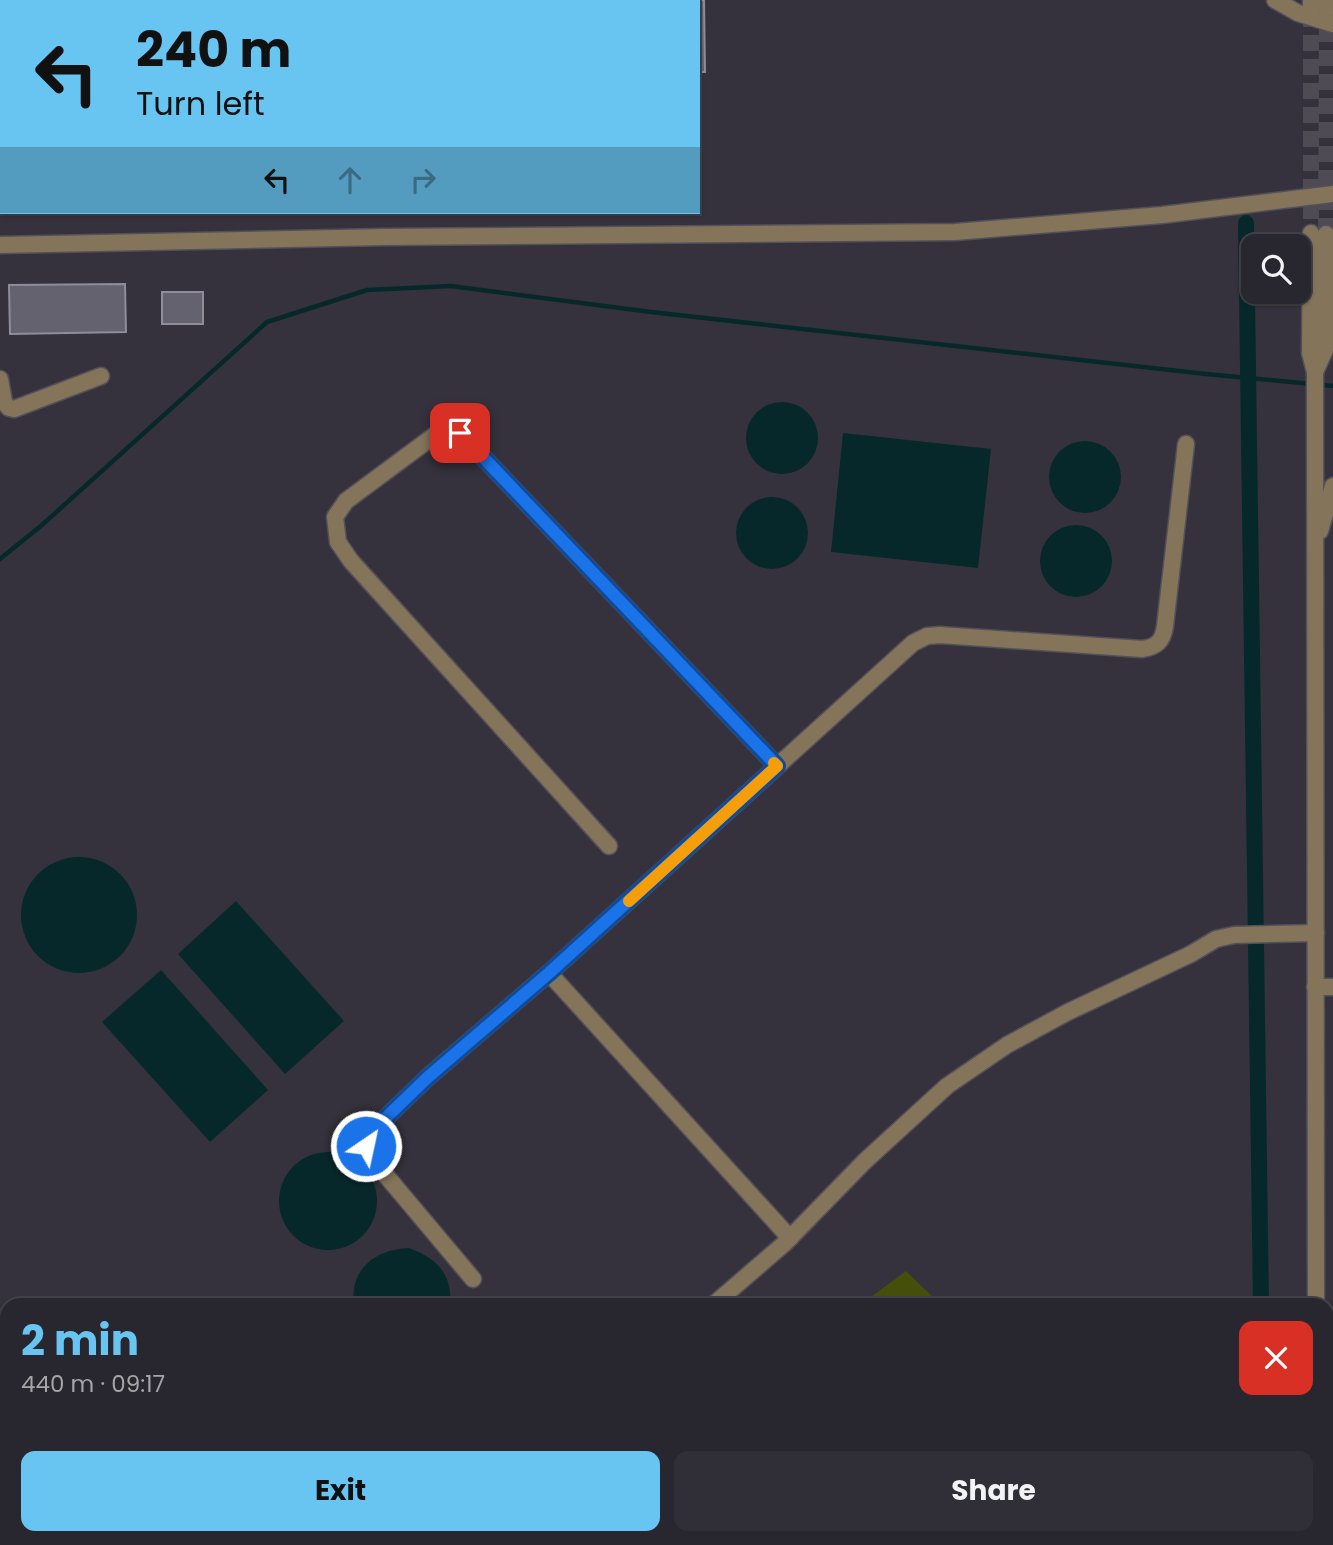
<!DOCTYPE html>
<meta charset="utf-8">
<style>
body{margin:0;font-family:Poppins,sans-serif;background:#302e36;color:#f1f3f6;height:100vh;display:flex;flex-direction:column;font-size:26px;white-space:nowrap}
*{box-sizing:border-box;margin:0}
p{font-size:23px;color:#a5a5aa}
.icon{flex:none;width:38px;height:38px;fill:none;stroke:currentColor;stroke-width:2;stroke-linecap:round;stroke-linejoin:round}
.map{position:relative;flex:1;overflow:hidden}
.drawer{position:absolute;left:0px;top:1298px;width:1334px;height:247px;display:flex;flex-direction:column;background:#28262e;border-radius:21px 21px 0 0;box-shadow:0 2px 5px #0004,0 0 0 2px #44434a}
.drawer>*{flex:none}
.banner{position:absolute;left:0px;top:0px;width:700px;height:214px;box-shadow:0 2px 5px #0004,0 0 0 2px #44434a;background:#68c4f0;color:#111;overflow:hidden}
.tools{position:absolute;left:1241px;top:234px;display:grid;gap:14px}
.tools a{display:grid;place-items:center;width:70px;height:70px;border-radius:14px;background:#28262e;box-shadow:0 2px 5px #0004,0 0 0 2px #44434a;font-size:35px}
.pin{position:absolute;display:grid;place-items:center;width:60px;height:60px;color:#fff;margin:-30px;border-radius:14px;box-shadow:0 4px 10px #0006}
.me{position:absolute;width:77px;margin:-38px;rotate:34deg;stroke-linejoin:round;filter:drop-shadow(0 0 5px #0008)}
.turn{display:flex;align-items:center;gap:24px;height:147px;padding:0 21px;font-size:32px}
.turn .icon{width:91px;height:91px;stroke-width:2.5}
.turn b{display:block;font-size:49px;line-height:60px}
.lanes{display:flex;align-items:center;height:66px;padding:0 21px;background:#0003;justify-content:center;gap:35px;direction:ltr}
.lanes .off{opacity:.35}
.round{display:grid;place-items:center;flex:none;width:74px;height:74px;border-radius:14px;background:#302e36}
.overview{display:flex;align-items:center;justify-content:space-between;height:119px;padding:0 21px}
h1{font-size:42px;font-weight:700;line-height:52px;color:#68c4f0}
.button{display:flex;gap:14px;margin-top:auto;padding:14px 21px}
.button a{flex:1;height:80px;border-radius:14px;background:#68c4f0;color:#111;font-size:28px;font-weight:700;line-height:80px;text-align:center}
.button a+a{background:#302e36;color:#f1f3f6}
.map>svg:first-child{display:block}
.green{fill:#454f0a}
.water{fill:#07282b}
.lines{fill:none;stroke-linecap:round;stroke-linejoin:round}
.stream{stroke:#07282b;stroke-width:4.5}
.canal{stroke:#07282b;stroke-width:16}
.building{fill:#65626f;stroke:#908d9a;stroke-width:2}
.minor-tunnel{stroke:#4e4b55;stroke-width:16;stroke-dasharray:16 8;stroke-linecap:butt}
.minor-casing{stroke:#53505a;stroke-width:19}
.path{stroke:#6a6771;stroke-width:2.5;stroke-dasharray:2 5;stroke-linecap:butt}
.minor{stroke:#83745a;stroke-width:16}
.route-casing{stroke:#114b97;stroke-width:18}
.route{stroke:#1a73e8;stroke-width:12}
.slow{stroke:#f59e0b;stroke-width:12}
</style>
<div class="map">
<svg width="1333" height="1545" viewBox="0 0 1333 1545">
<rect width="100%" height="100%" fill="#35323d"/>
<g class="green">
<polygon points="906,1271 941,1305 860,1305"/>
<polygon points="0,1392 7,1392 7,1538 205,1538 207,1545 0,1545"/>
<polygon points="458,1538 577,1538 584,1545 591,1538 1225,1538 1224,1545 448,1545"/>
</g>
<g class="water">
<circle cx="782" cy="438" r="36"/>
<polygon points="843,433 991,449 978,568 831,552"/>
<circle cx="1085" cy="477" r="36"/>
<circle cx="772" cy="533" r="36"/>
<circle cx="1076" cy="561" r="36"/>
<circle cx="79" cy="915" r="58"/>
<polygon points="236,901 344,1021 285,1074 178,954"/>
<polygon points="161,970 268,1090 210,1142 102,1022"/>
<circle cx="328" cy="1201" r="49"/>
<path d="M409,1248C437,1258 453,1275 450,1305H354C349,1269 376,1249 409,1248Z"/>
</g>
<g class="lines">
<polyline class="stream" points="0,559 42,525 267,322 367,290 451,286 651,312 1206,374 1333,386"/>
<g class="canal">
<polyline points="1246,223 1261,1306"/>
<polyline points="1265,1538 1265,1545"/>
</g>
</g>
<g class="building">
<polygon points="343,0 704,0 705,72 698,72 698,2"/>
<polygon points="125,284 126,332 10,334 9,285"/>
<rect x="162" y="292" width="41" height="32"/>
</g>
<g class="lines">
<g class="minor-tunnel">
<polyline points="1311,11 1311,233"/>
<polyline points="1326,234 1327,10"/>
</g>
<defs>
<g id="minor">
<polyline points="1275,0 1298,13 1333,24"/>
<polyline points="1327,10 1327,0"/>
<polyline points="1311,11 1311,0"/>
<polyline points="1311,233 1310,353 1315,372 1316,1306"/>
<polyline points="0,245 384,237 955,232 1162,215 1333,194"/>
<polyline points="1315,372 1325,350 1326,234"/>
<polyline points="0,379 4,402 9,408 14,409 101,376"/>
<polyline points="1320,531 1333,486"/>
<polyline points="609,846 351,561 338,542 335,517 346,501 439,432 446,430 460,433 777,766"/>
<polyline points="1315,987 1333,987"/>
<path d="M790,1238L549,973L913,643L927,636L940,635L1142,649C1157,647 1163,641 1165,626L1186,444"/>
<polyline points="473,1279 373,1160 368,1152 366,1139 370,1133 427,1078 549,973"/>
<polyline points="712,1306 785,1243 865,1161 947,1086 1007,1045 1068,1012 1191,954 1216,939 1234,935 1316,933"/>
<polyline points="453,1538 456,1545"/>
<polyline points="1316,1538 1316,1545"/>
</g>
</defs>
<use href="#minor" class="minor-casing"/>
<g class="path">
<polyline points="1025,1538 1038,1545"/>
<polyline points="726,1545 735,1538"/>
<polyline points="903,1545 905,1538"/>
<polyline points="927,1545 928,1538"/>
</g>
<use href="#minor" class="minor"/>
</g>
<g class="lines">
<defs>
<polyline id="route" points="366,1146 366,1139 370,1133 427,1078 549,973 777,766 460,433"/>
</defs>
<use href="#route" class="route-casing"/>
<use href="#route" class="route"/>
<polyline class="slow" points="629,901 777,766 774,763"/>
</g>
</svg>
<div class="tools">
<a><svg class="icon" aria-label="search" viewBox="0 0 24 24"><circle cx="10" cy="10" r="6"/><path d="M15 15l6 6"/></svg></a>
</div>
<div class="pin" style="left:460px;top:433px;background:#d93025"><svg class="icon" aria-label="arrive" viewBox="0 0 24 24"><path d="M6 21V4h12l-3 4 3 4H6"/></svg></div>
<svg class="me" style="left:366px;top:1146px" viewBox="-20 -20 40 40"><circle r="17" fill="#1a73e8" stroke="#fff" stroke-width="3"/><path d="M0-11L8 9 0 5-8 9z" fill="#fff"/></svg>
<div class="banner">
<div class="turn"><svg class="icon" aria-label="left" viewBox="0 0 24 24"><path d="M17 20v-9H6M10 6l-5 5 5 5"/></svg><div><b>240 m</b>Turn left</div></div>
<div class="lanes"><svg class="icon" aria-label="left" viewBox="0 0 24 24"><path d="M17 20v-9H6M10 6l-5 5 5 5"/></svg><svg class="icon off" aria-label="ahead" viewBox="0 0 24 24"><path d="M12 20V5M6 11l6-6 6 6"/></svg><svg class="icon off" aria-label="right" viewBox="0 0 24 24"><path d="M7 20v-9h11M14 6l5 5-5 5"/></svg></div>
</div>
<section class="drawer">
<div class="overview"><div><h1>2 min</h1><p>440 m · 09:17</p></div><a class="round" style="background:#d93025;color:#fff"><svg class="icon" aria-label="close" viewBox="0 0 24 24"><path d="M6 6l12 12M18 6L6 18"/></svg></a></div>
<div class="button"><a>Exit</a><a>Share</a></div>
</section>
</div>
